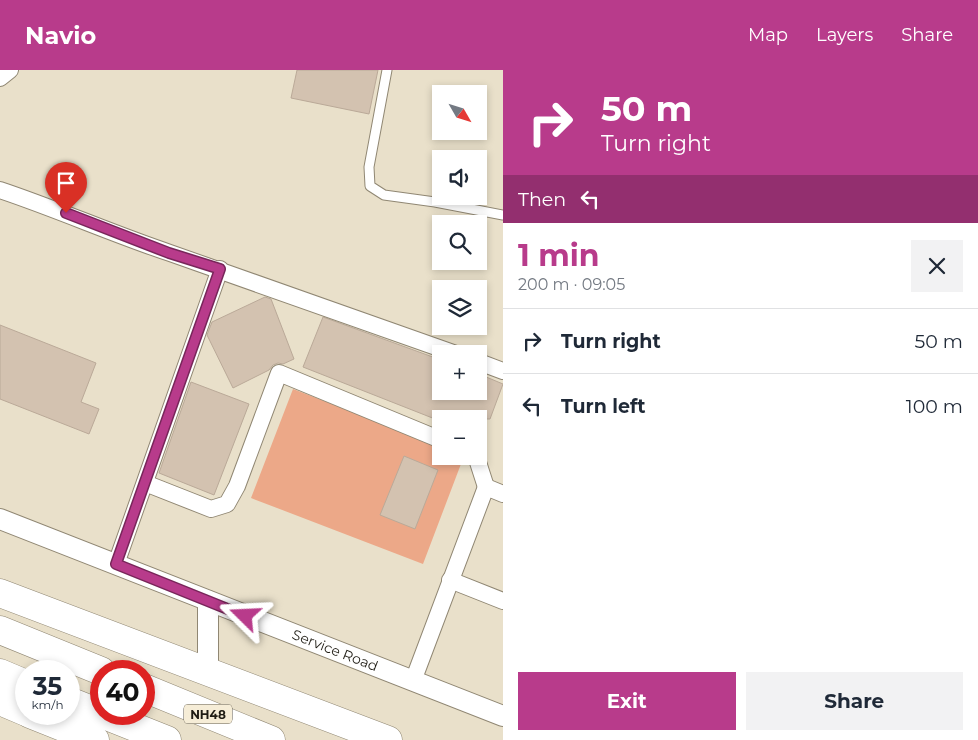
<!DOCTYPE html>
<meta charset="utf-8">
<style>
body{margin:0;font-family:Montserrat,sans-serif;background:#f2f2f3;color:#1f2937;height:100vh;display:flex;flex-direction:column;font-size:19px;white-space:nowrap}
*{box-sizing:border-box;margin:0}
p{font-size:16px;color:#747a83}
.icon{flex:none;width:28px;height:28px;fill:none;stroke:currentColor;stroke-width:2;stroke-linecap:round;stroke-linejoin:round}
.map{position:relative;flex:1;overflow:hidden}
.panel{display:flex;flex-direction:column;background:#fff;width:475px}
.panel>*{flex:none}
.guide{background:#b83b8b;color:#fff;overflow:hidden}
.needle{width:32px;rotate:129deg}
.controls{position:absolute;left:432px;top:15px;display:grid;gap:10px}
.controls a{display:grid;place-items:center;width:55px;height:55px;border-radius:0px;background:#fff;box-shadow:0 2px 8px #0003;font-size:25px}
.speed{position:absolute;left:15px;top:590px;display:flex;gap:10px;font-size:25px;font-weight:700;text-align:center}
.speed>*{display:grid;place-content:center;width:65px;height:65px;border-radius:50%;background:#fff;box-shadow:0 2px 8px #0003;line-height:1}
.speed small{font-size:12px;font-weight:400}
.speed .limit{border:8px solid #d22;background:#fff;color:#111}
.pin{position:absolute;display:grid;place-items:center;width:42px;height:42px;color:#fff;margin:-51px -21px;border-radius:50% 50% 50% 0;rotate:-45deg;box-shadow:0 0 5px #0007}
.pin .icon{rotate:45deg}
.me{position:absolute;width:55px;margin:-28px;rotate:291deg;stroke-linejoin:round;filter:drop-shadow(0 0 4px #0008)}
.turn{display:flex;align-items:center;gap:18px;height:105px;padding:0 15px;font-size:22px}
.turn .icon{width:65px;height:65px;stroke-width:2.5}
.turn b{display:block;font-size:35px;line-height:42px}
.then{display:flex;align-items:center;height:48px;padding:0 15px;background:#0003;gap:10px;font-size:19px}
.round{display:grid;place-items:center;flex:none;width:52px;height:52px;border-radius:0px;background:#f2f2f3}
.summary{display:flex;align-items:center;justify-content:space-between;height:85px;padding:0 15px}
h1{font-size:30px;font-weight:700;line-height:38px;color:#b83b8b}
.action{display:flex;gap:10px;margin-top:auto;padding:10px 15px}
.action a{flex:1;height:58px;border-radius:0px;background:#b83b8b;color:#fff;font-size:20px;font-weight:700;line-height:58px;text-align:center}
.action a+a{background:#f2f2f3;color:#1f2937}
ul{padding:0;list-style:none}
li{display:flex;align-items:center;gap:15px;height:65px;padding:0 15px;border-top:1px solid #e0e1e3}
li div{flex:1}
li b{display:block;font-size:19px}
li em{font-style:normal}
header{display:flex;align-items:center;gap:30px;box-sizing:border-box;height:70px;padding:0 25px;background:#b83b8b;color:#fff}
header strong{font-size:24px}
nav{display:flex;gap:28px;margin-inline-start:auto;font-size:18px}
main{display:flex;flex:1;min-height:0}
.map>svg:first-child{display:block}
.green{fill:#eca888}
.building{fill:#d3c2b0;stroke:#baa998}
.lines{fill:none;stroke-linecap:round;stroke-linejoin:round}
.service-casing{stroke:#908773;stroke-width:11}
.minor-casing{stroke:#908773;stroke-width:18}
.tertiary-casing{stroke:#908773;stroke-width:22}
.trunk-casing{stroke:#908773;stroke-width:29}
.service{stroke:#fff;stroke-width:9}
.minor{stroke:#fff;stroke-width:16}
.tertiary{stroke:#fff;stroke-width:20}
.trunk{stroke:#fff;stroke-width:28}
.route-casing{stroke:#78265a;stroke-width:12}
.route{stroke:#b83b8b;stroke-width:9}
.labels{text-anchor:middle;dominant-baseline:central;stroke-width:5;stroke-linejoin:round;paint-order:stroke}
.shield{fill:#f6edd7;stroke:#605b4e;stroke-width:1}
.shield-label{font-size:12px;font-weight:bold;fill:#1f1c14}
.street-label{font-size:14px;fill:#1f1c14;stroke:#f6edd7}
</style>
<header>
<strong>Navio</strong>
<nav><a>Map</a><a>Layers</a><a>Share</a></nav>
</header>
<main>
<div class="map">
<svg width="503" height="670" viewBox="0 0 503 670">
<rect width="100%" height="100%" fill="#e9e0ca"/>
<polygon class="green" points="293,319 441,376 441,386 464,386 423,494 251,428"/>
<g class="building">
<polygon points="297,0 378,0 369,44 291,28"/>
<polygon points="265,227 271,229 294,289 283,294 278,293 273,295 269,300 233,318 207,265 212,252"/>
<polygon points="323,247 441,290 441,321 479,321 479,304 503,314 490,349 435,349 303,297"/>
<polygon points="0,255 96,293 81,332 99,339 89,364 0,329"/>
<polygon points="191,312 249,334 214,425 159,403"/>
<polygon points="404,386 438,400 415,459 380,445"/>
</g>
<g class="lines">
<defs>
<polyline id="service" points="387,0 369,97 370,116 384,125 435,132 503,145"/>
<g id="minor">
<polyline points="0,8 10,0"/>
<path d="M0,120C57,139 113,164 170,183C266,216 361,250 456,284"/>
<polyline points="479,292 503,301"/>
<polyline points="476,386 486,417"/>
<polyline points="145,413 211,439 227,434 237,416 279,303 441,370"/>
<polyline points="116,494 220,199"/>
<polyline points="450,510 503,531"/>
<polyline points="413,611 486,417 503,424"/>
</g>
<g id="tertiary">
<path id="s1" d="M0,449L503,646"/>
<polyline points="208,531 208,602"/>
</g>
<g id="trunk">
<polyline points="0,523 388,670"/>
<polyline points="0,560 101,601"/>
<polyline points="0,603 26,614"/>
<polyline points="144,618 271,670"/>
<polyline points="0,631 26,642"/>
<polyline points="69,631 167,670"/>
<polyline points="30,644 95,670"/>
</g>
</defs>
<use href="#service" class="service-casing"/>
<use href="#minor" class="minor-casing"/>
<use href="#tertiary" class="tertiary-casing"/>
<use href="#trunk" class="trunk-casing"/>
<use href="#service" class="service"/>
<use href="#minor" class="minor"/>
<use href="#tertiary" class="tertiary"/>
<use href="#trunk" class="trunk"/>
</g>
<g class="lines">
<defs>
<polyline id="route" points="66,143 169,183 220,199 116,494 245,546"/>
</defs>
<use href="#route" class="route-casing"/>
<use href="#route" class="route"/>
</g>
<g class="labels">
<rect class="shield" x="184" y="634.5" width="48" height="19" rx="4"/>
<g class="shield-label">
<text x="208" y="644">NH48</text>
</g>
<g class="street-label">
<text stroke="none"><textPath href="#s1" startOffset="360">Service Road</textPath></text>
</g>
</g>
</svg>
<div class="controls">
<a><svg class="needle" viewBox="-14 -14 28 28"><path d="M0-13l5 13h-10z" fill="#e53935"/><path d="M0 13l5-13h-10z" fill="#747a83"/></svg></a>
<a><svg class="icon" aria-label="sound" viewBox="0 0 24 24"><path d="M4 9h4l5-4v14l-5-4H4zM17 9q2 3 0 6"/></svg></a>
<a><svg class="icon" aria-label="search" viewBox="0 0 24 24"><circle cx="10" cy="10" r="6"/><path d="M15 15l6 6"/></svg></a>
<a><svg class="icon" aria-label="layers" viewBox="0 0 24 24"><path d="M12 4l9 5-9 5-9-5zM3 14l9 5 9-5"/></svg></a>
<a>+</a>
<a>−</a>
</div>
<div class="speed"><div>35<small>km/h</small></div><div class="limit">40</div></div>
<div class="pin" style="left:66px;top:143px;background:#d93025"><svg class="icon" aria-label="arrive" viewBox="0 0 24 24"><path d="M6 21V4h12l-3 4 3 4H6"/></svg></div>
<svg class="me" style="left:245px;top:546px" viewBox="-20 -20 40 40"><path d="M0-17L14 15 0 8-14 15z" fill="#b83b8b" stroke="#fff" stroke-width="4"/></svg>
</div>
<section class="panel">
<div class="guide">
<div class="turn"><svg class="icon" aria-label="right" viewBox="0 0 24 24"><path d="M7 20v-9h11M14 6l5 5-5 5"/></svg><div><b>50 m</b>Turn right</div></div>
<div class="then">Then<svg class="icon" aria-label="left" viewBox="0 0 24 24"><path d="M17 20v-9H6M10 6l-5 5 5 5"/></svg></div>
</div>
<div class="summary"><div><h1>1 min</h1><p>200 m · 09:05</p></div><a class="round"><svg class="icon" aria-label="close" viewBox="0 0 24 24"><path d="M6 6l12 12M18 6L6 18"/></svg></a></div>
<ul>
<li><svg class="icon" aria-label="right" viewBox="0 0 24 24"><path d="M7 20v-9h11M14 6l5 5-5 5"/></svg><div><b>Turn right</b></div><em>50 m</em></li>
<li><svg class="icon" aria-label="left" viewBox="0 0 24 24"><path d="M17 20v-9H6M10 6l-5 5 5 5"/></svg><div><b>Turn left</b></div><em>100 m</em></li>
</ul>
<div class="action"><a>Exit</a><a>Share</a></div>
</section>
</main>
